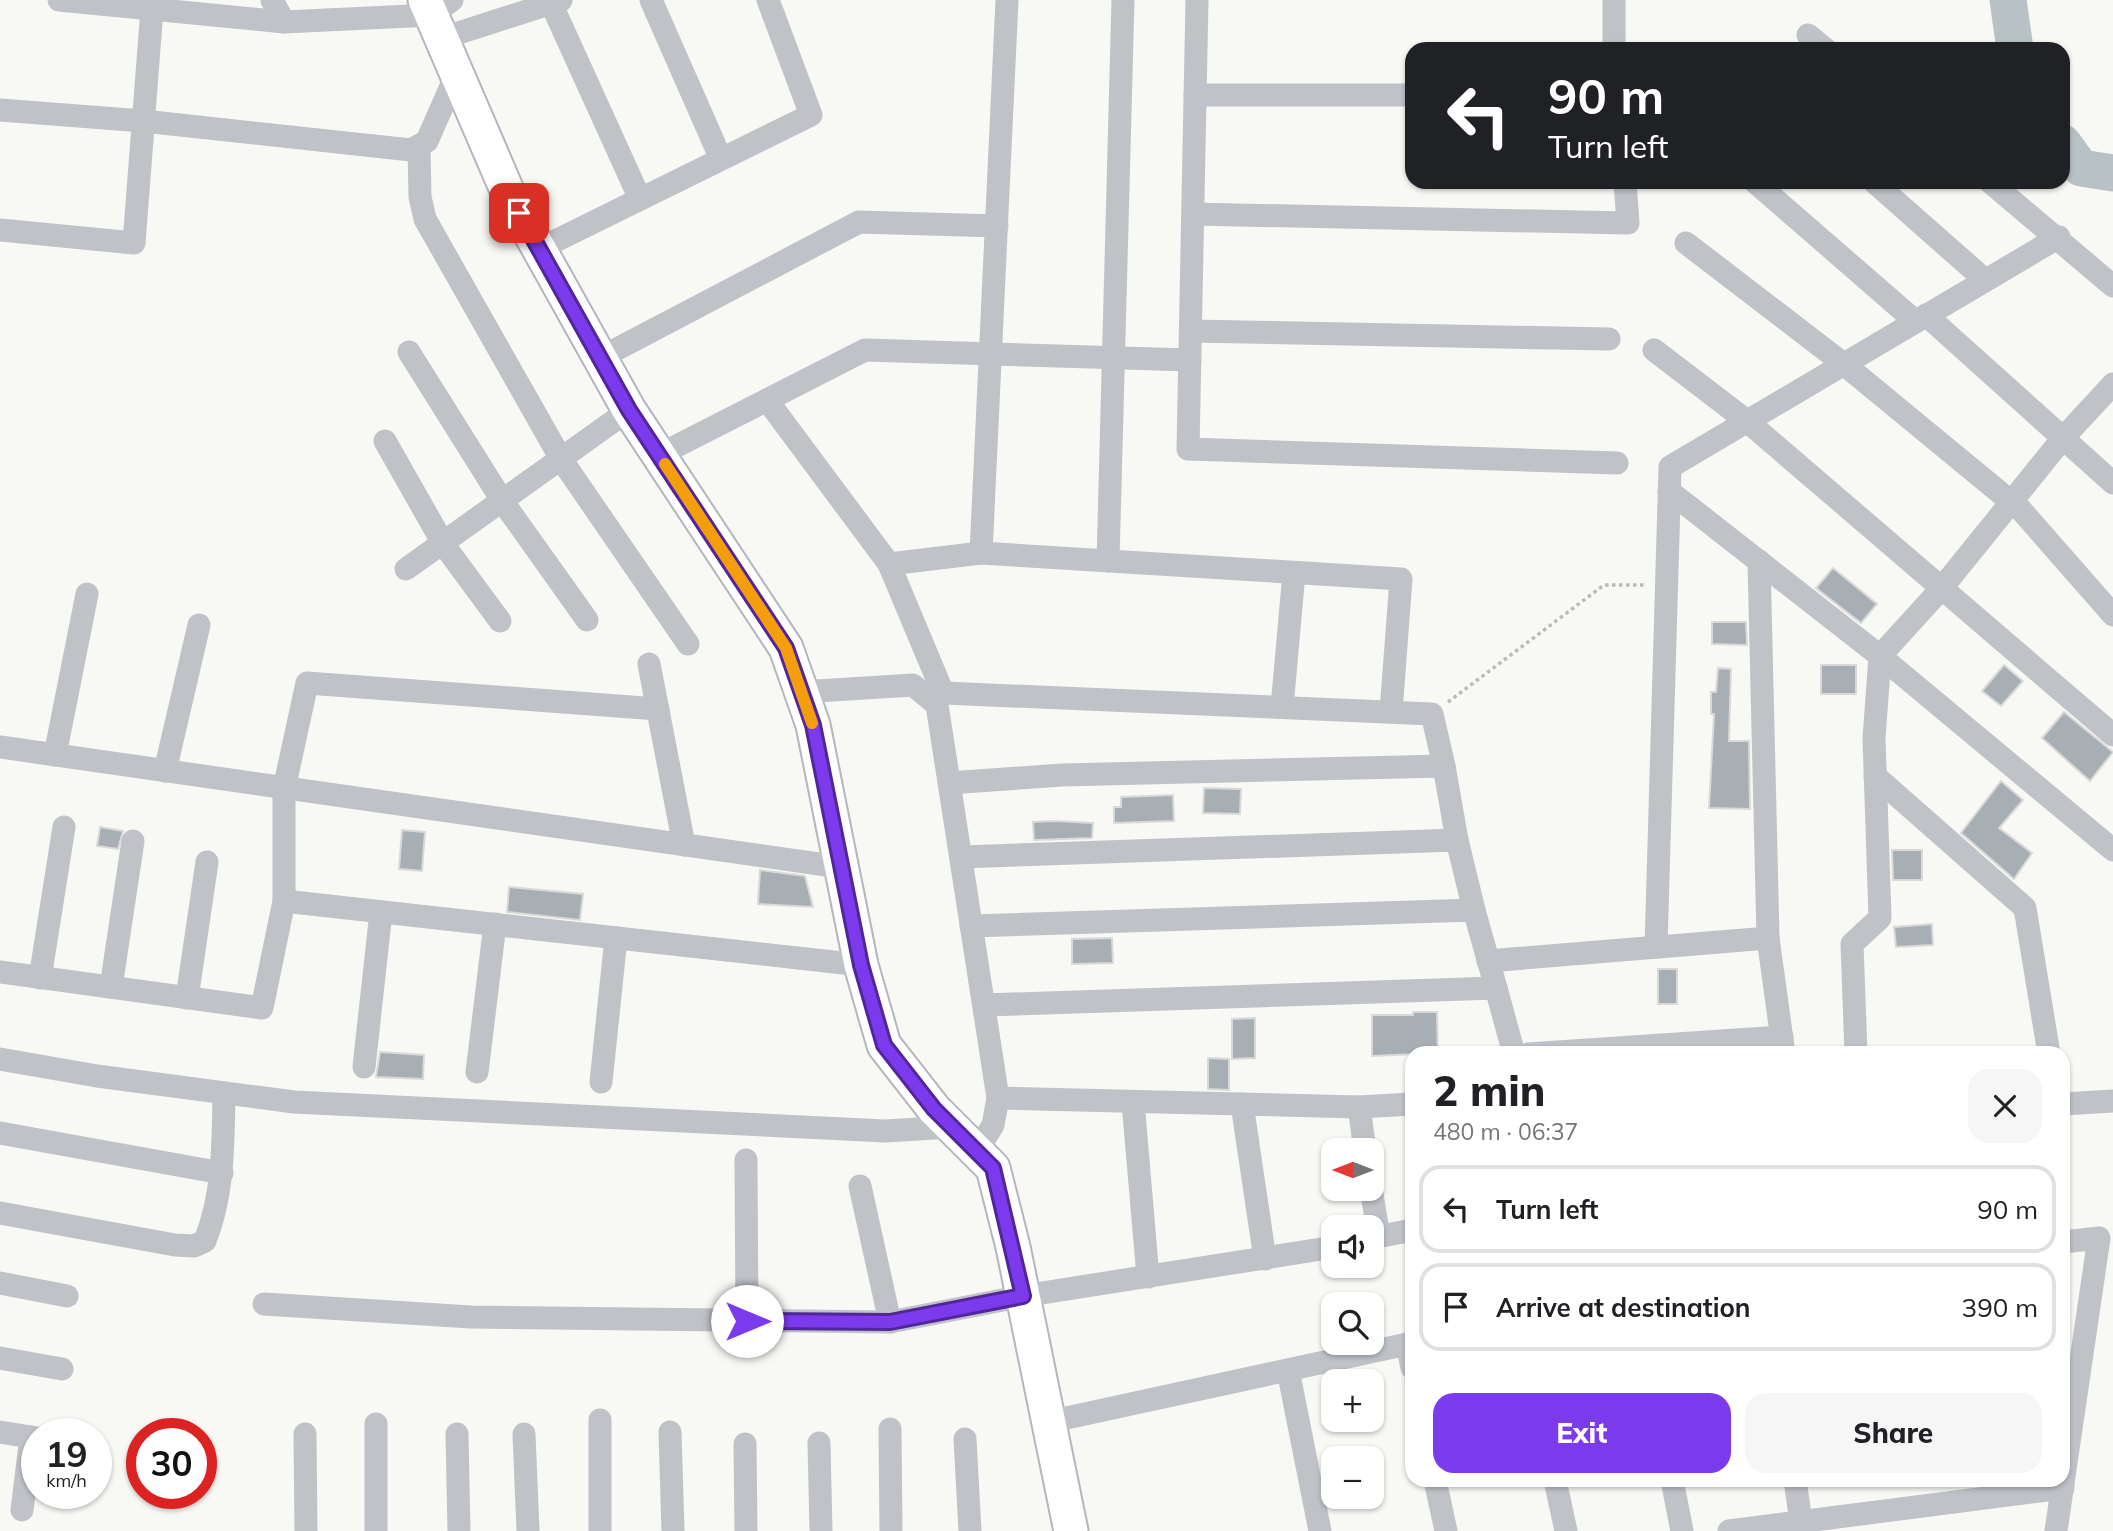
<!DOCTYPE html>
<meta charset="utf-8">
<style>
body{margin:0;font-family:Mulish,sans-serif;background:#f6f6f6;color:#202124;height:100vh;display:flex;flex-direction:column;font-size:26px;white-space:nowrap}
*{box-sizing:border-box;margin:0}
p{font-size:23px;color:#757577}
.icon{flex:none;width:38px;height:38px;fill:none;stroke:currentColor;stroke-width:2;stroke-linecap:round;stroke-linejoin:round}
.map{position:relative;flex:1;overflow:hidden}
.panel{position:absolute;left:1405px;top:1046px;width:665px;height:441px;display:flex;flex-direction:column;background:#fff;border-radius:21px;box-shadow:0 2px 5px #0004}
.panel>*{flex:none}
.hud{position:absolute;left:1405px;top:42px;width:665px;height:147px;border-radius:21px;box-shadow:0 2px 5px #0004;background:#202124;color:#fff;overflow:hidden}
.needle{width:46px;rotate:270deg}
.buttons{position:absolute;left:1321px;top:1138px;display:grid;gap:14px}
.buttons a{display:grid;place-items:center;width:63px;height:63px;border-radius:14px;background:#fff;box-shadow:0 2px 5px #0004;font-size:35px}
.speed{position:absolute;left:21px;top:1418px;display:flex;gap:14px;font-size:35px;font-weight:700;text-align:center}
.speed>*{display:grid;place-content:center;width:91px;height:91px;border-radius:50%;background:#fff;box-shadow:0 2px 5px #0004;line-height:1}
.speed small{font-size:18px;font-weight:400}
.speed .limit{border:10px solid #d22;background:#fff;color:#111}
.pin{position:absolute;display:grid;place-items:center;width:60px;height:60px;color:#fff;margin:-30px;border-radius:14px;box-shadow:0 4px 10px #0006}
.me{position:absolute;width:77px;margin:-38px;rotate:90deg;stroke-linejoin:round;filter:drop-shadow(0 0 5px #0008)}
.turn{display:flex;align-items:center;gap:24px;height:147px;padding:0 28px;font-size:32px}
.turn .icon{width:91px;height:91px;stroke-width:2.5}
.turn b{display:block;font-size:49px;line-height:60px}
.round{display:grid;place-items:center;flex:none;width:74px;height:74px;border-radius:21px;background:#f6f6f6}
.summary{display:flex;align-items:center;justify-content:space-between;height:119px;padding:0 28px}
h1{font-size:42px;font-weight:800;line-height:52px}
.button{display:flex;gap:14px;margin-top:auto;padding:14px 28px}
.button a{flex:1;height:80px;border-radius:21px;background:#7c3aed;color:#fff;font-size:28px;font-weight:800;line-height:80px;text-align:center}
.button a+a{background:#f6f6f6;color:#202124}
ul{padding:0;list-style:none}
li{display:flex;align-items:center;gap:21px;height:88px;margin:0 14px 10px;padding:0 14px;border:4px solid #e0e0e0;border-radius:21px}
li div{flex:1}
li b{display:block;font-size:26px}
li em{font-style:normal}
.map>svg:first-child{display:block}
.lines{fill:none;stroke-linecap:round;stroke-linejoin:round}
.river{stroke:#b8c2c6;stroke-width:37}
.building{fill:#a7aeb4;stroke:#d9dad8;stroke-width:2}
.secondary-casing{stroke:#b2b7bc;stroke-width:37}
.path{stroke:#b8bbbe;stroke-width:3.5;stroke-dasharray:3.5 3.5;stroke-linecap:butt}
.street{stroke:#bfc3c7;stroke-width:23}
.secondary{stroke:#fff;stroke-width:33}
.route-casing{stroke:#51269a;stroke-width:18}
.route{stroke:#7c3aed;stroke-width:12}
.slow{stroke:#f59e0b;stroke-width:12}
</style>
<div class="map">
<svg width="2113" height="1531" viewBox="0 0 2113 1531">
<rect width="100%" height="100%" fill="#f8f8f5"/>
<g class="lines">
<g class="river">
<polyline points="2008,0 2015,49"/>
<polyline points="2063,143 2081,168 2113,173"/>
</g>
</g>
<g class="building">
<polygon points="1833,568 1877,604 1861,623 1816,588"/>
<polygon points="1712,622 1746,622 1747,645 1712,644"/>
<rect x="1821" y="665" width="35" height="29"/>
<polygon points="2004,665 2023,681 2001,706 1982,691"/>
<polygon points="1718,668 1731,669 1729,741 1749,741 1750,809 1709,808 1714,714 1711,714 1711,692 1716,692"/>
<polygon points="2064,712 2113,752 2090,781 2042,738"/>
<polygon points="2001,781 2023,800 1999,828 2032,853 2014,879 1961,833"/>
<polygon points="1204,788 1241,789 1240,814 1203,813"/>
<polygon points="1173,795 1174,821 1114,823 1114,807 1121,807 1121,797"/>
<polygon points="1055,821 1093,823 1092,838 1034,840 1033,822"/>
<polygon points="100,827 123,831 118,849 97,846"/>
<polygon points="402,830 425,832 422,871 399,869"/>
<polygon points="1892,850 1922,850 1922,880 1893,880"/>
<polygon points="760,870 805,876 813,907 758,904"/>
<polygon points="509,887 583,894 580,920 507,912"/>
<polygon points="1932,924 1933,945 1896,947 1894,927"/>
<polygon points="1112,938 1113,963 1072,964 1072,939"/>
<rect x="1658" y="969" width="19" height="35"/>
<polygon points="1413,1012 1437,1012 1438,1053 1372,1056 1372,1015 1413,1015"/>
<polygon points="1255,1018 1255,1058 1232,1059 1232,1019"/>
<polygon points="380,1052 424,1055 423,1079 376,1077"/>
<polygon points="1208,1058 1229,1059 1229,1090 1208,1089"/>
</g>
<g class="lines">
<defs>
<polyline id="secondary" points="425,0 509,195 629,410 786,648 813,725 861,965 884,1045 934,1109 993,1168 1013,1247 1071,1531"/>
</defs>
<use href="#secondary" class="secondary-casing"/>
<polyline class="path" points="1448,702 1604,585 1647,585"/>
<g class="street">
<polyline points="59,0 284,22 432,15 452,0"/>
<polyline points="272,0 284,22"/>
<polyline points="651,0 721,159"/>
<polyline points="1197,0 1188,449 1617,463"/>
<polyline points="1614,0 1614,49"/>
<polyline points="551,3 640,199"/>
<polyline points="1808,35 1825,49"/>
<polyline points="440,39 561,0"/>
<polyline points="1195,95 1412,95"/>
<polyline points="0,110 143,121 411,150 427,141 456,75"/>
<polyline points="419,148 420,197 425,219 561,459 688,644"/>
<polyline points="1755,182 1915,321"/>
<polyline points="1874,182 1985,280"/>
<polyline points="1990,182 2113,286"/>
<polyline points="1193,214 1628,223 1625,182"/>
<polyline points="0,230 134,243 152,9"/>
<polyline points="1686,243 1845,365 2021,510 2113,615"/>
<polyline points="539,249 811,115 768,0"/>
<polyline points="1926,315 2113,483"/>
<polyline points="1191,331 1609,339"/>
<polyline points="1654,350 1748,422 2113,735"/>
<polyline points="409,352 503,502 587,620"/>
<polyline points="600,358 859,222 997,226"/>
<polyline points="767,400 889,564 943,693"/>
<polyline points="385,441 444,545 500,621"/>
<polyline points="659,455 865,350 1190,360"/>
<polyline points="1669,491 1880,656 2113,850"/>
<polyline points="981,553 1007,0"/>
<polyline points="1108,561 1123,0"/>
<polyline points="1759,561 1768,938 1784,1054"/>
<polyline points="889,564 981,553 1401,579 1391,712"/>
<polyline points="406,569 629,410"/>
<polyline points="649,664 684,845"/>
<polyline points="801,692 913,685 937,705 998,1098 1359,1107 1412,1104"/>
<polyline points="922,692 1432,714 1444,766"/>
<polyline points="1282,707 1294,573"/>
<polyline points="0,747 840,867"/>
<polyline points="55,755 87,594"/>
<polyline points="165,771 199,625"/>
<polyline points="1875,776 2025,908 2049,1054"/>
<polyline points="949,783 1062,775 1444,766 1457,840"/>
<polyline points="961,857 1457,840 1474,910"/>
<polyline points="284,901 861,965"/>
<polyline points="971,926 1474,910 1496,988"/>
<polyline points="1656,947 1670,467 2059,237"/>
<polyline points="1488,961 1768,938"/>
<polyline points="0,972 262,1008 284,901 284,789 307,683 658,709"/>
<polyline points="40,978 64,827"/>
<polyline points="111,987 133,841"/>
<polyline points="187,998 207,862"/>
<polyline points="984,1005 1496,988 1514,1054"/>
<polyline points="1528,1054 1782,1037"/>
<polyline points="1856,1054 1852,944 1880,918 1874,738 1880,656 1941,589 2063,438 2113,384"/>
<polyline points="0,1059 97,1076 294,1102 885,1131 952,1127"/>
<polyline points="364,1067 381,912"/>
<polyline points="477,1072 495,924"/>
<polyline points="601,1082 616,938"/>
<polyline points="1133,1102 1148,1277"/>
<polyline points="1242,1104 1265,1259"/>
<polyline points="2063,1104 2113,1101"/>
<polyline points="1359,1107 1365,1150"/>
<polyline points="0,1133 222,1173"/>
<polyline points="977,1151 993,1125 998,1098"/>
<polyline points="746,1160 747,1321"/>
<polyline points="860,1186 890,1322"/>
<polyline points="1371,1188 1379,1237"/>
<path d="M0,1213L175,1245L194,1246L205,1241C224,1193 223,1143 224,1093"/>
<polyline points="1372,1238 1412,1230"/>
<polyline points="0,1283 67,1296"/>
<polyline points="264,1304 471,1317 890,1322 1023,1296 1334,1247"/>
<polyline points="1407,1344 1412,1368"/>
<polyline points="0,1358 62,1369"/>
<polyline points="1288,1370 1320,1531"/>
<polyline points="600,1420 600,1531"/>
<polyline points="1048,1422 1412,1343"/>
<polyline points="890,1429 891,1531"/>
<polyline points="0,1432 37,1438"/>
<polyline points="670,1432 673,1531"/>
<polyline points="305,1434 306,1531"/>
<polyline points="457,1434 459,1531"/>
<polyline points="524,1434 528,1531"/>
<polyline points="965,1439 970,1531"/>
<polyline points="819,1443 821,1531"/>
<polyline points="745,1444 746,1531"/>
<polyline points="1435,1480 1446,1531"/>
<polyline points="1555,1480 1566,1531"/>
<polyline points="1672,1480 1682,1531"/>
<polyline points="1795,1480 1801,1522"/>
<polyline points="22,1510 31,1437"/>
<polyline points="376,1531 376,1424"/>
<polyline points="1729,1531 2063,1488"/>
<polyline points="2056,1531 2099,1238 2063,1242"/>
</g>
<use href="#secondary" class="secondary"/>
</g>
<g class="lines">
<defs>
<polyline id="route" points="519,213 629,410 786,648 813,725 861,965 884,1045 934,1109 993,1168 1023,1296 890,1322 747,1321"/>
</defs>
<use href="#route" class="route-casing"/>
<use href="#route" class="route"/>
<polyline class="slow" points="665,464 786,648 812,723"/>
</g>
</svg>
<div class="buttons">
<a><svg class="needle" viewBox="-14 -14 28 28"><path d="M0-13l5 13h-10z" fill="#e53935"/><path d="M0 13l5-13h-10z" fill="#757577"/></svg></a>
<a><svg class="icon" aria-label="sound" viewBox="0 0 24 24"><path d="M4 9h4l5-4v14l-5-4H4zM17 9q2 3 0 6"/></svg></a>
<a><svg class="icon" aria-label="search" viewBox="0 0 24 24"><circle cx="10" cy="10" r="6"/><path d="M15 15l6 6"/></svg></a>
<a>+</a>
<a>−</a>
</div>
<div class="speed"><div>19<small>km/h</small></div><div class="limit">30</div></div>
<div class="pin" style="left:519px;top:213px;background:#d93025"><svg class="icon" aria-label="arrive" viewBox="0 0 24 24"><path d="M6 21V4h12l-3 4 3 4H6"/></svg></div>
<svg class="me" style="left:747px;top:1321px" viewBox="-20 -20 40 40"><circle r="19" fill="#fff"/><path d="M0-13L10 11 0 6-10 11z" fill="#7c3aed"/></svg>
<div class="hud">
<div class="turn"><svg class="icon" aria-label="left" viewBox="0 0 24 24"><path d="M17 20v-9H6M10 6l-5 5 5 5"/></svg><div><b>90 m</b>Turn left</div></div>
</div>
<section class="panel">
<div class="summary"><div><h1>2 min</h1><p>480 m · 06:37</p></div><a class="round"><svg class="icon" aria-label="close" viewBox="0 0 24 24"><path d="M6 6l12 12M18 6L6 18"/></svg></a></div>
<ul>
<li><svg class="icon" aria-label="left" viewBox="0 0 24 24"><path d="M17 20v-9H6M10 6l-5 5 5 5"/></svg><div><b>Turn left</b></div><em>90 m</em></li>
<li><svg class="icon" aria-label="arrive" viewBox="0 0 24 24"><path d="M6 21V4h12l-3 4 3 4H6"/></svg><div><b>Arrive at destination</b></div><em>390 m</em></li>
</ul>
<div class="button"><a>Exit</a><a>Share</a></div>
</section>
</div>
